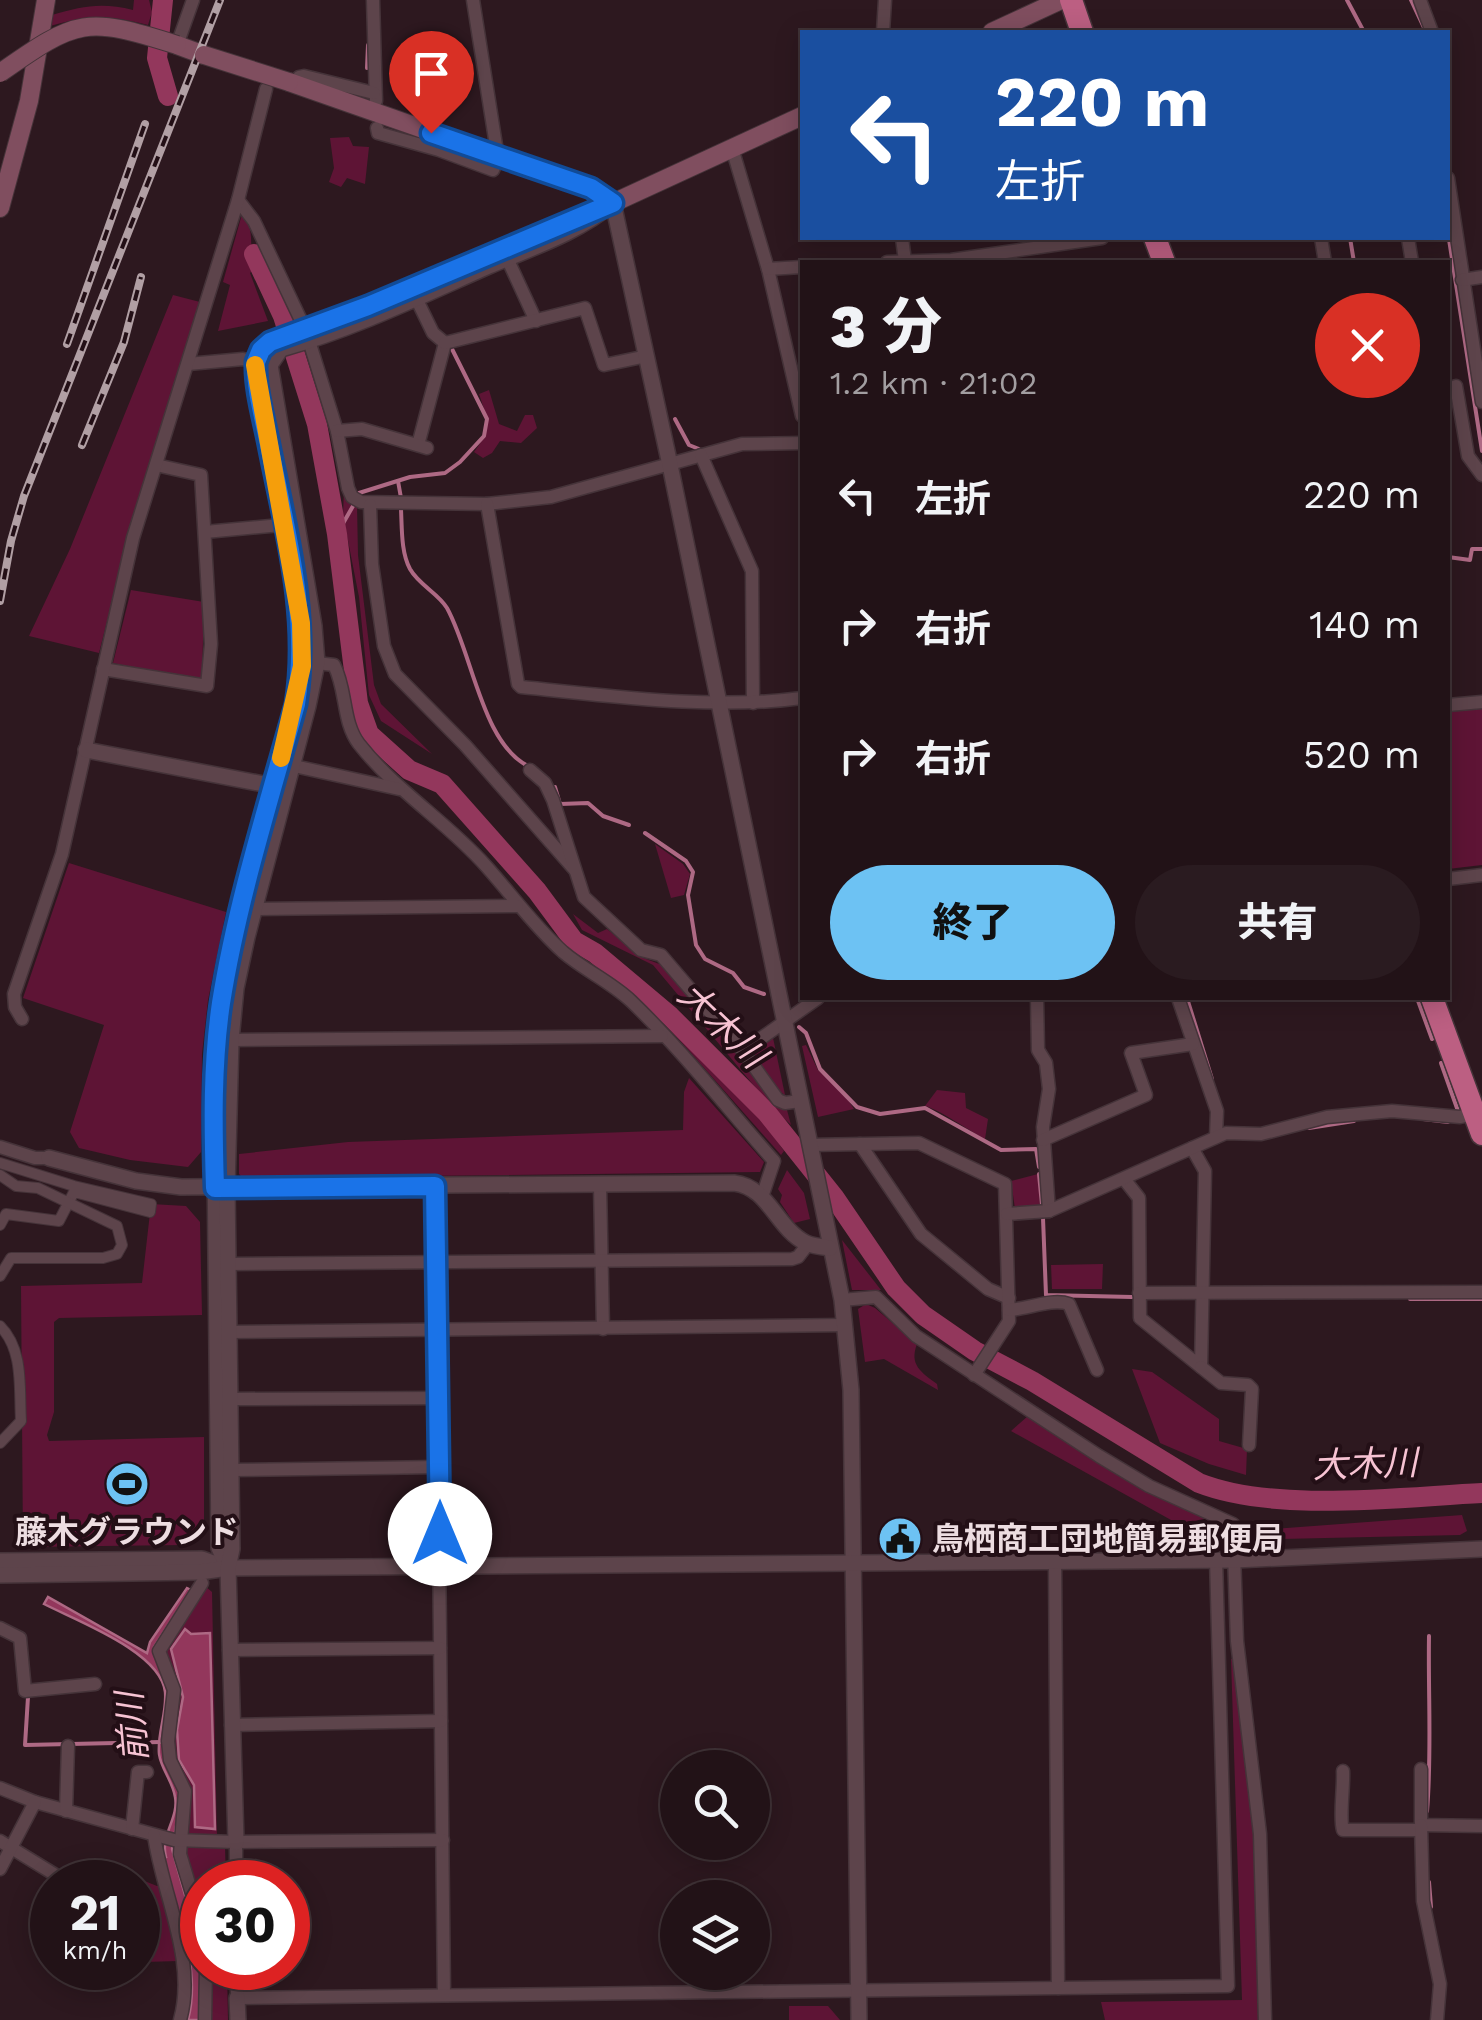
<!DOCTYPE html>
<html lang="ja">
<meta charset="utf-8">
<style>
body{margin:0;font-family:"Work Sans","Noto Sans JP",sans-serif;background:#2a1b20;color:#f1f3f6;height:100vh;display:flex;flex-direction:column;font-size:38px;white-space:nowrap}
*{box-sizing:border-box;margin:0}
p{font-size:32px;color:#a29ea1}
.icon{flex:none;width:55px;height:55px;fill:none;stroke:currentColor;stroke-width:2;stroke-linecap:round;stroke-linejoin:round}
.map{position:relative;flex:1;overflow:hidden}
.details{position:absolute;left:800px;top:260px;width:650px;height:740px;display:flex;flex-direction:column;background:#221217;border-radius:0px;box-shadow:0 5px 25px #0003,0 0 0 2px #3f3236}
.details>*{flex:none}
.guide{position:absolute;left:800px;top:30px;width:650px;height:210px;border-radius:0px;box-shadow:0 5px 25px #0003,0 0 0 2px #3f3236;background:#1a4fa0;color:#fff;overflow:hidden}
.controls{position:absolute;left:660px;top:1750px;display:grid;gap:20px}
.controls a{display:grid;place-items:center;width:110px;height:110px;border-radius:50%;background:#221217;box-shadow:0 5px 25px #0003,0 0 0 2px #3f3236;font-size:50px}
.speed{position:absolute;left:30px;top:1860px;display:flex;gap:20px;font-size:50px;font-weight:700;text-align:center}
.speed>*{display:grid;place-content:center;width:130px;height:130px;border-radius:50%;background:#221217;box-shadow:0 5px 25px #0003,0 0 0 2px #3f3236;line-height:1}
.speed small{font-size:25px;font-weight:400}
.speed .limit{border:15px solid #d22;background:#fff;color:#111}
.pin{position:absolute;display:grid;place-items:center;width:85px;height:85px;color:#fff;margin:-102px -42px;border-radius:50% 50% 50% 0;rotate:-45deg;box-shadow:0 0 10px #0007}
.pin .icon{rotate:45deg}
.me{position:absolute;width:110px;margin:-55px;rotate:0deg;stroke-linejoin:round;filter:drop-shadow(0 0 8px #0008)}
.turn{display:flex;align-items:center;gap:35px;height:210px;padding:0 30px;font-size:45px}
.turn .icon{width:130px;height:130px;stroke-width:2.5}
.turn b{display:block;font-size:70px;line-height:85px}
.round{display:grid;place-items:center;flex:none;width:105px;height:105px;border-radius:52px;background:#2a1b20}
.head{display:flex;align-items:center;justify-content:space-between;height:170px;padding:0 30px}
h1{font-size:60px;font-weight:800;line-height:75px}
.button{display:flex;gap:20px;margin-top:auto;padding:20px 30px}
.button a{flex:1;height:115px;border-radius:60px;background:#6dc2f3;color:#111;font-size:40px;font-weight:800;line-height:115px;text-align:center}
.button a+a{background:#2a1b20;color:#f1f3f6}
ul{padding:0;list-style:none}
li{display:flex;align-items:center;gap:30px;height:130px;padding:0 30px}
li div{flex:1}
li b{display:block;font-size:38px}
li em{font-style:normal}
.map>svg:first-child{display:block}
.green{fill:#5e1435}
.water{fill:#93375c;stroke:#ae6984;stroke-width:2.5}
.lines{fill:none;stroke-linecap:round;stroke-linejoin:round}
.stream{stroke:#ae6984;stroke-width:4}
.river{stroke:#93375c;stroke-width:20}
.pedestrian-casing{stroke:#453339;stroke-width:12}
.minor-casing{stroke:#453339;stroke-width:15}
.tertiary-casing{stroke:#453339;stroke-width:18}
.secondary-casing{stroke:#453339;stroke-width:20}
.trunk-casing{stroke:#453339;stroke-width:25}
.pedestrian{stroke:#5d444b;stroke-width:10}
.minor{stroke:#5d444b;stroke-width:12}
.tertiary{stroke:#5d444b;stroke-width:15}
.secondary{stroke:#804e5f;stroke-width:18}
.trunk{stroke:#bc5f82;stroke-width:22}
.rail-casing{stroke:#b19fa4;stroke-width:8}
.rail{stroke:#230f16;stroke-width:4;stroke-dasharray:11;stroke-linecap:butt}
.secondary-bridge-casing{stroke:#453339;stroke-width:20;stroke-linecap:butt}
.secondary-bridge{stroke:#804e5f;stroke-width:18}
.route-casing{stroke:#114b97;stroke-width:25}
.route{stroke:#1a73e8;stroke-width:18}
.slow{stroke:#f59e0b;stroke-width:18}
.labels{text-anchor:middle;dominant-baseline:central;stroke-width:8;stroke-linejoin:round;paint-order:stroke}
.poi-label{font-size:32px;font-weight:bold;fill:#eddde1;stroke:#230f16}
.water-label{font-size:35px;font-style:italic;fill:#f7c3d3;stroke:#230f16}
</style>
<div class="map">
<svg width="1482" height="2020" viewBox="0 0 1482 2020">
<rect width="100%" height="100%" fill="#2d181f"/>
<g class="green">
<path d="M134,0H149L152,12L148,25C108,15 90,15 50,26L52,15C82,6 102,2 133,10Z"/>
<polygon points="349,137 353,146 369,147 365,184 347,178 341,187 329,182 334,168 330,138"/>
<path d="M242,214C257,230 248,253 253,270L250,273L268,321L218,331L230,285L223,282Z"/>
<polygon points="173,295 200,302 119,574 99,653 29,636 70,549"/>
<path d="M489,390L499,424L517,431L525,415H533L537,428L521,443L500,441L492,453L483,458L474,452C491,430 488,420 479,394Z"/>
<polygon points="344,489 357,505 358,555 374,685 381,704 432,754 381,721 369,695 359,597 343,515"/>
<polygon points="131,590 204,602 202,677 197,680 113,663"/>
<polygon points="1482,707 1482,865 1448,869 1448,710"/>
<polygon points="655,844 683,864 690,874 684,895 671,898"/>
<polygon points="69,863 226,912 208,1000 202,1054 201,1152 188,1167 130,1160 79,1148 70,1132 104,1025 23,998"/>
<polygon points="573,914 598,933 607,929 641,957 667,967 759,1078 776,1105 787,1110 791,1125 771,1106 653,965 582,930"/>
<polygon points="667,1026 764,1123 784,1151 781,1155"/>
<polygon points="772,1033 785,1095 779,1091 749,1052"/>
<polygon points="806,1045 818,1070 841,1089 854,1109 818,1117 802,1046"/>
<polygon points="689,1078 764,1162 760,1172 243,1178 239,1174 239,1154 348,1142 683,1130 684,1092"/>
<path d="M937,1090L965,1093L966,1108L988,1119L985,1139C966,1129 942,1111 925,1106Z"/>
<polygon points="787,1170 804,1193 810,1219 794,1223 780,1202 782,1195 778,1189"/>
<polygon points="1038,1174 1040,1207 1015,1209 1011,1181"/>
<polygon points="151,1204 186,1206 200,1222 202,1315 59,1318 54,1322 54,1412 47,1435 49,1441 204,1437 204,1527 185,1545 23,1547 21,1286 142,1283"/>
<polygon points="842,1240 881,1290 852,1290"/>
<polygon points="1103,1264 1102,1289 1052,1289 1051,1265"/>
<path d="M866,1304L875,1308L917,1344C909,1365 921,1372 937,1384L938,1390L884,1359L865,1362L858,1309Z"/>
<polygon points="1132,1369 1152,1372 1219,1419 1219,1441 1247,1449 1246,1475 1209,1464 1160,1443"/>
<polygon points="1028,1416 1143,1488 1222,1526 1227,1534 1224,1540 1207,1540 1011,1431"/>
<polygon points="1462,1515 1467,1531 1460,1535 1242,1540 1239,1536 1242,1527 1273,1529"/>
<polygon points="205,1586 212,1592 217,1838 185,1838 163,1647"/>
<polygon points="1231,1659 1235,1659 1253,1823 1258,2020 1105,2020 1101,2002 1242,2000"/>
<polygon points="225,1846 226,1882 202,1882 202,1926 185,1859 186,1847"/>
<polygon points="142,1880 157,1886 164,1884 179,1961 144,1962 138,1966 138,1882 133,1882"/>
<polygon points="210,1968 227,1968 228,2020 209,2020 212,1989"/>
<polygon points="789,2006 828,2006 840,2020 789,2020"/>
</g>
<g class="water">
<path d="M187,1588L191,1590L154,1647L155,1656L171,1686L166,1733L182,1792L172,1849L192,1920L203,1979L199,2020H188C202,1968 176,1908 162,1858L166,1857C160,1835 179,1818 175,1797C173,1782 161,1769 159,1754C157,1733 167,1713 165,1692C161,1652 77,1621 44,1604L48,1597L147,1653L150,1642Z"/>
<polygon points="185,1629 191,1634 210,1633 215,1829 195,1827 194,1785 179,1760 177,1730 183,1697 171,1649"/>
</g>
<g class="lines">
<g class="stream">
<polyline points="1347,0 1364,32"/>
<polyline points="1411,0 1426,32"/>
<polyline points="367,68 368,45"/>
<polyline points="1448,233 1482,451"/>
<polyline points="1350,238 1354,262"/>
<polyline points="675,419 689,445 699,449"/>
<polyline points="398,481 401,498"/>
<polyline points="359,493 410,477 445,473 460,462 484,436 487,419 452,349"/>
<path d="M401,509C402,529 401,552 410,569C419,585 438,593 447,608C473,655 482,745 530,767"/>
<polyline points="337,534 353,506"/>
<polyline points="1448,557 1470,560 1472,549 1482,549"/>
<polyline points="555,787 560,804 588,803 603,816 629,825"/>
<polyline points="645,833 686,861 693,872 688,895 696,945 705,959 733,973 744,987 764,994"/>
<polyline points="1187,998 1212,1079"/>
<polyline points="1417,998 1432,1039"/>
<polyline points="799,1027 806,1033 820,1069 857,1107 880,1114 925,1108 1001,1150 1036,1149 1039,1167"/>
<polyline points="1441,1063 1458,1111"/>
<polyline points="1423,1119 1448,1122"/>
<polyline points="1309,1128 1354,1121"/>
<polyline points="1039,1174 1042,1205"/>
<polyline points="1043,1218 1046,1295 1132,1297"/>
<polyline points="1410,1299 1482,1299"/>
<polyline points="28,1697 25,1745 161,1742"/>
<path d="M1427,1811C1432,1753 1428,1694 1429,1636"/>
<polyline points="1429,1882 1431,1907"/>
</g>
<g class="river">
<polyline points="163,0 157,58 168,96"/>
<path d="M254,254L283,316L317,424L337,534L358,703L369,734L409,770L442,784L537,891L574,941L595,953L670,1016L767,1113L834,1197L896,1288L923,1315L975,1351L1032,1381L1199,1483C1276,1513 1399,1497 1482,1493"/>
</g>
<defs>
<g id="pedestrian">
<polyline points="0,1163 74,1186 151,1204 150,1212 74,1192 59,1221 6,1214 0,1225"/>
<polyline points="0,1175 16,1186 38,1188 117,1226 122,1245 117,1254 103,1258 11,1258 0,1276"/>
<path d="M0,1326C24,1350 19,1388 21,1421L0,1443"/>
</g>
<g id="minor">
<polyline points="373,0 376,101"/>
<polyline points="1420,0 1432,32"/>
<polyline points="883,32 885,0"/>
<polyline points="177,45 193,0"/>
<polyline points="296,84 299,77 304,76 374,93"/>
<polyline points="377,128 378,133 439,150 493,170 498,158 473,0"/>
<polyline points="732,148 768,269 802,416"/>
<polyline points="1448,178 1482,402"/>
<polyline points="238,200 254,221 306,331 337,431 348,488 352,497 361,502 487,504 551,497 742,444 802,443"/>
<polyline points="902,238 905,261"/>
<polyline points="1321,238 1325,262"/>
<polyline points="1408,238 1412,262"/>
<polyline points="507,258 536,321"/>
<polyline points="887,262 951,260 1102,238"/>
<polyline points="768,269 802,267"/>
<polyline points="1462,280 1482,277"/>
<polyline points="416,298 433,333 445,343 418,445"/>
<polyline points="445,343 585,308 604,365 647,356"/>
<polyline points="188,364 243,359 265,364"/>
<polyline points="1448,389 1456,386 1468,456 1482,475"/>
<polyline points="337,431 362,429 427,448"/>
<polyline points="701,455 752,571 753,703"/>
<path d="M487,504L518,684L521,687C612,696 713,710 802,698"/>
<polyline points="370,505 372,564 384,646 395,674 465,745 575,870"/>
<polyline points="205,532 292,524"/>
<path d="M317,663L334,665C347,690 342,722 359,744C396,791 447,822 486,866C512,895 534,926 563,952C584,970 611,982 631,1001C682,1050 727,1108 774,1161L762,1197"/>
<polyline points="103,669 207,686 211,644 201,475 156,465"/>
<polyline points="1448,705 1482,702"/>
<polyline points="294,766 399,789"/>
<polyline points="530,770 545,783 553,800 584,897 641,950 661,955 743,1051"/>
<polyline points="1448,879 1482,875"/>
<polyline points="256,909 517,906"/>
<polyline points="1037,998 1038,1050 1046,1063 1049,1089 1043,1127 1049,1211"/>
<polyline points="1178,998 1217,1111 1216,1137"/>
<polyline points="22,1019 15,1007 14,994 62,854 133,538 238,200 266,89"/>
<polyline points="231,1040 662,1036"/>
<polyline points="800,1101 785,1103 778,1100 743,1051 818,998"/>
<polyline points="1043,1140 1146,1095 1131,1053 1193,1044"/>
<polyline points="860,1144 921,1234 988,1289 1009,1298"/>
<polyline points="809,1145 919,1143 1005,1184 1009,1321 974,1375"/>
<polyline points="0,1147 35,1158 49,1158"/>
<polyline points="1124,1179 1139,1198 1140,1318 1201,1367 1205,1171 1192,1148"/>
<polyline points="435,1186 444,1995"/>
<polyline points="600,1186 603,1329"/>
<polyline points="1007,1214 1049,1211 1226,1133 1261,1134 1327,1117 1392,1111 1460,1117 1475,1114"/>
<polyline points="229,1264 792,1259 798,1257 808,1244"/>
<polyline points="1139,1293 1482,1292"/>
<polyline points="842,1300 876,1297 916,1336 1099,1456 1149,1486 1233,1524 1237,1641 1260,1834 1265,2020"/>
<path d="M1009,1310C1027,1309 1053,1298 1069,1304L1097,1370"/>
<polyline points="228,1332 845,1325"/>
<polyline points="1201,1367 1221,1383 1248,1385 1252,1389 1249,1445"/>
<polyline points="230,1399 438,1398"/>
<polyline points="231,1470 439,1467"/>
<polyline points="1055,1561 1058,1988"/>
<polyline points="202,1583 159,1651 174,1690 168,1741 170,1760 185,1791 180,1854 194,1900 202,1947"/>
<polyline points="0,1628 20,1638 25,1691 95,1684"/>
<polyline points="229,1650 440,1648"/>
<polyline points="231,1725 441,1721"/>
<polyline points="1421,1769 1421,1825 1482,1826"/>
<path d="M1343,1771C1344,1787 1339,1818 1343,1830H1421"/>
<polyline points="0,1788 35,1802 174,1840 236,1842"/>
<polyline points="66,1811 68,1746"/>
<polyline points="1421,1825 1423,1901 1440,1984 1437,2020"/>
<polyline points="132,1829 138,1772 147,1772"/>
<path d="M154,1835C162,1894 197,1960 180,2020"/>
<polyline points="0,1841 67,1882"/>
<polyline points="0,1869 35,1802"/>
<polyline points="236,1882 236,1842 443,1840"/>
<polyline points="237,1968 237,1998 1228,1986 1216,1559"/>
<polyline points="205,2020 206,1968"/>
</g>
<g id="tertiary">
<polyline points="613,203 670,465 842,1300 851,1390 859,2020"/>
<polyline points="86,750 279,787"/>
<path d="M49,1158L136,1181L181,1187L734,1183C769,1187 776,1228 806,1243C813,1246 822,1247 830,1248"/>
<polyline points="0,1561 202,1559 224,1567"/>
<path d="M228,1568L219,1548L214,1063L229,958L296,704C310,617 286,531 269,445C264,419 255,389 255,362L261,350L270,342L368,306L564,221"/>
<polyline points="0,1575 200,1572 228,1568 1235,1560 1482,1549"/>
<path d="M236,1842L228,1568L232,1549L227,1188L231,1040L236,988L247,937L308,706L317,663L314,626L270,365L281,349C353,329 421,296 489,266C531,248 578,233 613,203"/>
<polyline points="237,1998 238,2020"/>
</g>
<g id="secondary">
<polyline points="992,32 1061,0"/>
<polyline points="177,45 204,55"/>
<polyline points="289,82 591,188 613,203 802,116"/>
<polyline points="0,208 29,101 46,0"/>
</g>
<g id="trunk">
<polyline points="1071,0 1082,32"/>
<polyline points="1155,238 1164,262"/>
<polyline points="1432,998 1482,1134"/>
</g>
</defs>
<use href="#pedestrian" class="pedestrian-casing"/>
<use href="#minor" class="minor-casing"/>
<use href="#tertiary" class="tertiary-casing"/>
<use href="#secondary" class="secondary-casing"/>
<use href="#trunk" class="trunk-casing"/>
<use href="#pedestrian" class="pedestrian"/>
<use href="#minor" class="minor"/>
<use href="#tertiary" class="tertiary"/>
<use href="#secondary" class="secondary"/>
<use href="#trunk" class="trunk"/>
<defs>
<g id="rail">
<polyline points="67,344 145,124"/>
<polyline points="82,445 124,342 141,277"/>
<polyline points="0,601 11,541 24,496 220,0"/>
</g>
</defs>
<use href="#rail" class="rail-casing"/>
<use href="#rail" class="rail"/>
<defs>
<g id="secondary-bridge">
<polyline points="204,55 289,82"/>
<path d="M0,73C78,18 86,16 177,45"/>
</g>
</defs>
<use href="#secondary-bridge" class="secondary-bridge-casing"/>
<use href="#secondary-bridge" class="secondary-bridge"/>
</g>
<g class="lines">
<defs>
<path id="route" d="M431,133L591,188L613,203L368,306L270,342L261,350L256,362C255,389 264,419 269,445C286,531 310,617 296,704C269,802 237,902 221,1003C212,1065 213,1125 215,1188L435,1186L440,1534"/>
</defs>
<use href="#route" class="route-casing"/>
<use href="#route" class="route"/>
<polyline class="slow" points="255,365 301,623 302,666 281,758"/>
</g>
<defs>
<symbol id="stadium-disc" viewBox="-11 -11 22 22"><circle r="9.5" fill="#6dc2f3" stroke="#230f16"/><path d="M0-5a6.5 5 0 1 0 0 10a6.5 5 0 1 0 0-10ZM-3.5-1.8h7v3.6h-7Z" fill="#111"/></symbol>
<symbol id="civic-disc" viewBox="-11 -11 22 22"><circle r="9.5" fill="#6dc2f3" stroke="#230f16"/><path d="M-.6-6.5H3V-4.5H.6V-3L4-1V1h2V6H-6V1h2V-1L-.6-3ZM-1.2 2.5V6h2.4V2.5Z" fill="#111"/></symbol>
</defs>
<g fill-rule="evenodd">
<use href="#stadium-disc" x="102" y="1459" width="50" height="50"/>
<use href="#civic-disc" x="875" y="1514" width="50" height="50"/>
</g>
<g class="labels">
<g class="poi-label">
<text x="127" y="1532">藤木グラウンド</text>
<text x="932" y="1539" text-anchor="start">鳥栖商工団地簡易郵便局</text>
</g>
<g class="water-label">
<text transform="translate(722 1025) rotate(44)">大木川</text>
<text transform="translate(1365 1464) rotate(-2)">大木川</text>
<text transform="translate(132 1727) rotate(-95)">前川</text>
</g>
</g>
</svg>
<div class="controls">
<a><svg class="icon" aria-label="search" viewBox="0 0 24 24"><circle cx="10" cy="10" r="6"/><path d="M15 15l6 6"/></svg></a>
<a><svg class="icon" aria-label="layers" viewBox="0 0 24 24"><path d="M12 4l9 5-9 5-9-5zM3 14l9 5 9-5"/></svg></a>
</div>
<div class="speed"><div>21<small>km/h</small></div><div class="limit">30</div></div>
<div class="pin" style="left:431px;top:133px;background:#d93025"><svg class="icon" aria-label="arrive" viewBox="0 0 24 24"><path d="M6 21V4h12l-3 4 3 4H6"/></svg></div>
<svg class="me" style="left:440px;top:1534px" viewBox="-20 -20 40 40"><circle r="19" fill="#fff"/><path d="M0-13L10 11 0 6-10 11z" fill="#1a73e8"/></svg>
<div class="guide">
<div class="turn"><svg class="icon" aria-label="left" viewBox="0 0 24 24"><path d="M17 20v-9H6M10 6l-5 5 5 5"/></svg><div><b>220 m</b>左折</div></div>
</div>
<section class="details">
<div class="head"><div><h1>3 分</h1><p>1.2 km · 21:02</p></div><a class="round" style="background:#d93025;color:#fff"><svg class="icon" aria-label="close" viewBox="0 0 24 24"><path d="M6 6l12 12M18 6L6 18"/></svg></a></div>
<ul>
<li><svg class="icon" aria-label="left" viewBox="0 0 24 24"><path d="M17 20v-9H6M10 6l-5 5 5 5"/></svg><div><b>左折</b></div><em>220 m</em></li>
<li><svg class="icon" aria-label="right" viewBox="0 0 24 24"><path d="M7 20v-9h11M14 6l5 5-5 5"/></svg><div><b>右折</b></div><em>140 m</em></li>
<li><svg class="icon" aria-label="right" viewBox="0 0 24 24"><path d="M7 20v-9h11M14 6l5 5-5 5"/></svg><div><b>右折</b></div><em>520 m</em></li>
</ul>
<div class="button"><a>終了</a><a>共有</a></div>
</section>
</div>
